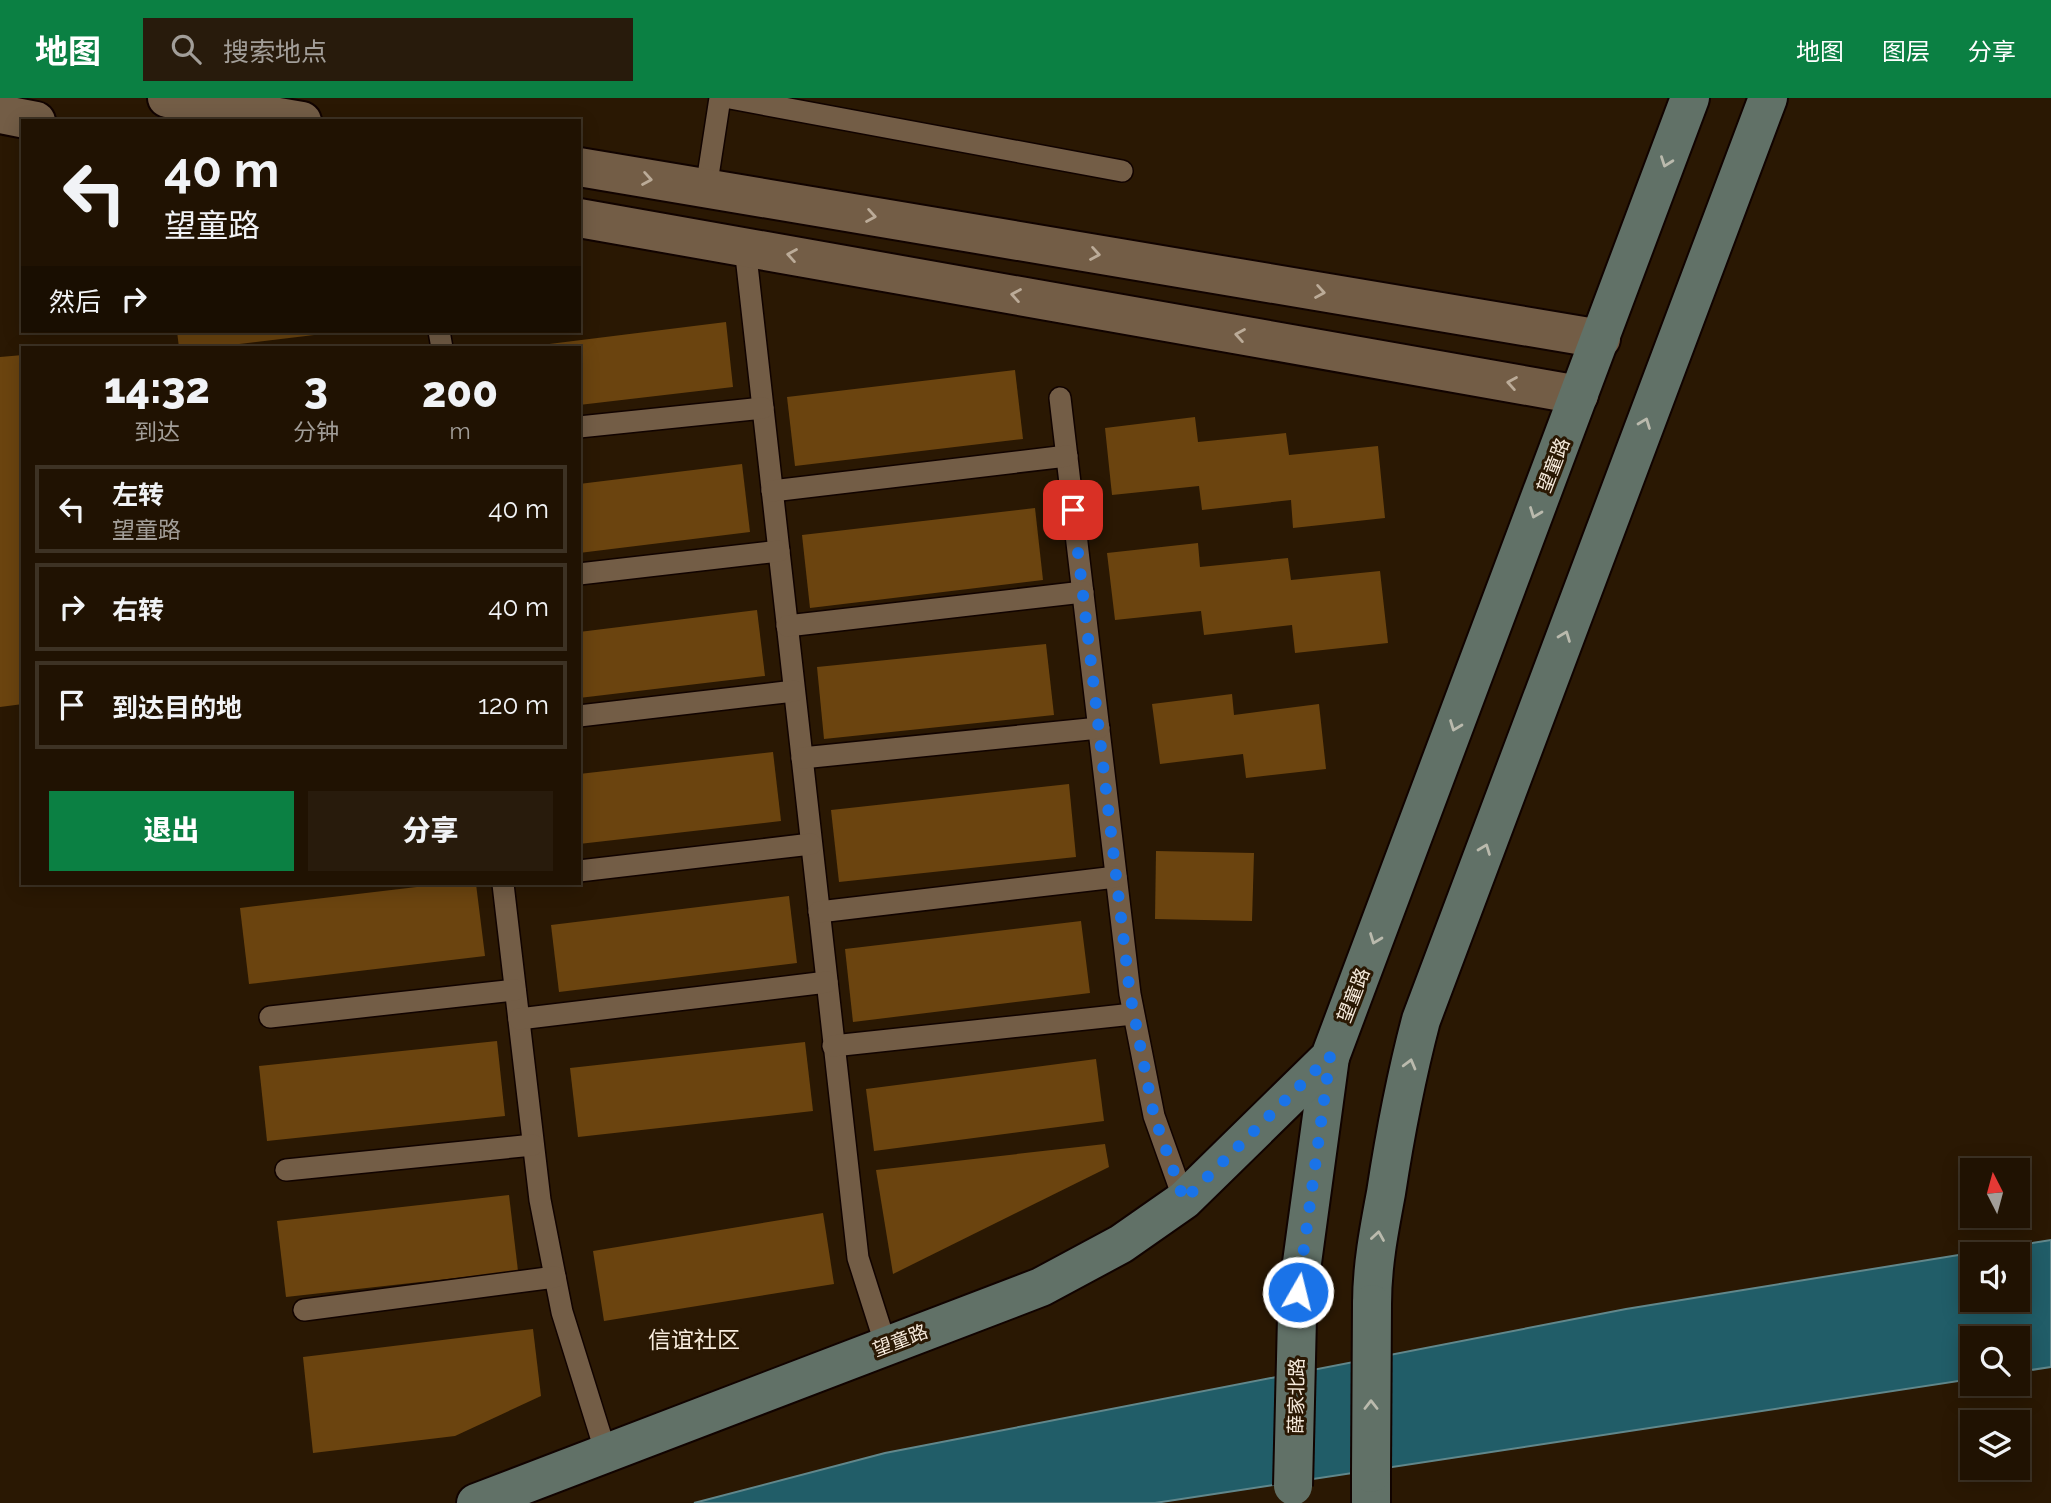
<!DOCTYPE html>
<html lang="zh">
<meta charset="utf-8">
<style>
body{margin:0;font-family:Raleway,"Noto Sans SC",sans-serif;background:#281b0c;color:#f1f3f6;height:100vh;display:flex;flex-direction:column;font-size:26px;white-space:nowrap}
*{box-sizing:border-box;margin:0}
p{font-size:23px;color:#a29e99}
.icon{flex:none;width:38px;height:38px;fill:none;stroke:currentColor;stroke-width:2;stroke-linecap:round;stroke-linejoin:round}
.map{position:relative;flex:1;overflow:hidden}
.panel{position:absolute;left:21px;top:248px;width:560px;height:539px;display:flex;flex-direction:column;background:#201202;border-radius:0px;box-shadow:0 4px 18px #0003,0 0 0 2px #3d3224}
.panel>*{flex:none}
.banner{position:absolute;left:21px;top:21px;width:560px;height:214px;border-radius:0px;box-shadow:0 4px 18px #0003,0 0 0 2px #3d3224;background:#201202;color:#f1f3f6;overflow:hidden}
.needle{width:46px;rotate:354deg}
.controls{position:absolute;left:1960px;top:1060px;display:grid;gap:14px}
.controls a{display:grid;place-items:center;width:70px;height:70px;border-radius:0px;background:#201202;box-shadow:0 4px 18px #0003,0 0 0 2px #3d3224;font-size:35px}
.pin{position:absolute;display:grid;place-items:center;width:60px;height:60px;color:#fff;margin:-30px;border-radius:14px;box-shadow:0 4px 10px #0006}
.me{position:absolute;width:77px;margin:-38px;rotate:8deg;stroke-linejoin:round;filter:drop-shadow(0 0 5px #0008)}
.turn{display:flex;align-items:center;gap:24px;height:147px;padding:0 28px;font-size:32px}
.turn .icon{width:91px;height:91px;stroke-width:2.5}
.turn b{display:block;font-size:49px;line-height:60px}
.then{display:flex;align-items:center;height:66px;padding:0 28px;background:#0003;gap:14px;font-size:26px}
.eta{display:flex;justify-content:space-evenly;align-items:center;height:119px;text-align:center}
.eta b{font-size:42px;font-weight:800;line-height:49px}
.cta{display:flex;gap:14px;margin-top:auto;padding:14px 28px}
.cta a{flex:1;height:80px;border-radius:0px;background:#0b8043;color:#fff;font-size:28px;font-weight:800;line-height:80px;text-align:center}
.cta a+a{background:#281b0c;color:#f1f3f6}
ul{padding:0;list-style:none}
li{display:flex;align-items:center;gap:21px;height:88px;margin:0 14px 10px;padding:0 14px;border:4px solid #3d3224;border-radius:0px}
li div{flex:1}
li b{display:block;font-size:26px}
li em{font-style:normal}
header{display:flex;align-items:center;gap:42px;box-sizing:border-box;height:98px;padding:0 35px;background:#0b8043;color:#fff}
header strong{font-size:33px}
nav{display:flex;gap:38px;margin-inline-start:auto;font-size:24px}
.search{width:490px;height:63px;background:#281b0c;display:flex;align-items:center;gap:18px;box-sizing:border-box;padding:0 24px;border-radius:0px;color:#a29e99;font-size:26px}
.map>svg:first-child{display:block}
.water{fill:#215d68;stroke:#61878b;stroke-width:2;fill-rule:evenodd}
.building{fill:#6b440f}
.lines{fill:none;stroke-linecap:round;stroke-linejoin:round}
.lane-casing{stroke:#110300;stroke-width:24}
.street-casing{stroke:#110300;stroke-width:42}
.secondary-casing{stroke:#110300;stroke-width:42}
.lane{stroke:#735d46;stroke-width:21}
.street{stroke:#735d46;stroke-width:38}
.secondary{stroke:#617167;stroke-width:38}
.secondary-bridge-casing{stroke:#110300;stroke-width:42;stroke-linecap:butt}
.secondary-bridge{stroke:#617167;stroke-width:38}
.oneway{stroke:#babaad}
.oneway2{stroke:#bbab98}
.route{stroke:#1a73e8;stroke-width:12;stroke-dasharray:0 21.6}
.labels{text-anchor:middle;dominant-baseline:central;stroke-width:6;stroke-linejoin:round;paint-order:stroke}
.street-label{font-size:19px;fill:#f6eadc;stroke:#2a1803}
.quarter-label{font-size:23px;fill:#f6eadc;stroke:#2a1803}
</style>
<header>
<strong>地图</strong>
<div class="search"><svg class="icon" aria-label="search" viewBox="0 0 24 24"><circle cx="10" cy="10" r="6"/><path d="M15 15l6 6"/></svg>搜索地点</div>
<nav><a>地图</a><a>图层</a><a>分享</a></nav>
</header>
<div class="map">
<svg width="2051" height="1405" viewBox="0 0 2051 1405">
<rect width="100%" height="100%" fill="#2a1803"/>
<path class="water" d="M2051,1142V1269L2018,1274V1241H1972V1281L1155,1405H694L885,1355L1626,1211ZM1972,1157H2018V1202H1972Z"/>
<g class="building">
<polygon points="726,224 733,289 579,307 579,250 517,250"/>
<polygon points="177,233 339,233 339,234 206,250 179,250"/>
<polygon points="23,257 23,606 0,609 0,259"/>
<polygon points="1015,272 1023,341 795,368 787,299"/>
<polygon points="1195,319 1198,344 1286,335 1289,357 1378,348 1385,420 1293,430 1291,402 1202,412 1199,388 1112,397 1105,330"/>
<polygon points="742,366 750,434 579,455 579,386"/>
<polygon points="1035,410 1043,482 810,510 802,437"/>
<polygon points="1198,445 1200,469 1288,460 1291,482 1380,473 1388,545 1295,555 1292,527 1204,537 1201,513 1115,522 1107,455"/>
<polygon points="757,512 765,578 579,600 579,534"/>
<polygon points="1046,546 1054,617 824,641 817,569"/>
<polygon points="1232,596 1234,617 1319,606 1326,671 1246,680 1243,656 1160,666 1152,606"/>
<polygon points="773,654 781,723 579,746 579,676"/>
<polygon points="1069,686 1076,759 839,784 831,712"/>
<polygon points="1156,753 1254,755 1252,823 1155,821"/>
<polygon points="442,786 476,786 485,858 249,886 240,810"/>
<polygon points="789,798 797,865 559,894 551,827"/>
<polygon points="1081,823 1090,895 853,924 845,851"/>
<polygon points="497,943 505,1018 267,1043 259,968"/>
<polygon points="805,944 813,1013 578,1039 570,970"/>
<polygon points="1096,961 1104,1023 874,1053 866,991"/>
<polygon points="1105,1046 1109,1069 893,1176 876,1072"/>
<polygon points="509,1097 518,1173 286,1199 277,1123"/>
<polygon points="823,1115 834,1186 604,1223 593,1153"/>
<polygon points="533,1231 541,1298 455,1338 313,1355 303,1259"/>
</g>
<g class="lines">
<defs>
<g id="lane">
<polyline points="730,0 1122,73"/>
<polyline points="706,91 720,0"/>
<polyline points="745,149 858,1160 886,1248"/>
<polyline points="439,233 442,250"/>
<polyline points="1060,300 1130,896 1154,1018 1184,1102"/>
<polyline points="579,329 763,310"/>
<polyline points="772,393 1067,358"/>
<polyline points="579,476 779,453"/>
<polyline points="787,528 1083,494"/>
<polyline points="579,618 794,593"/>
<polyline points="802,660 1099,630"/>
<polyline points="579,773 811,746"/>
<polyline points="503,786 540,1102 562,1214 606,1355"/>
<polyline points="819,814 1116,779"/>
<polyline points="270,919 515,892"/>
<polyline points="519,921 827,884"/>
<polyline points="833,948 1133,916"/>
<polyline points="286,1072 533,1047"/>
<polyline points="304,1212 555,1179"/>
</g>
<g id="street">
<polyline points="167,0 302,23"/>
<polyline points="0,16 36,23"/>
<polyline points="579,69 1601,241"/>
<polyline points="579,120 1579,297"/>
</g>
<g id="secondary">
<path d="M1372,1206C1372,1168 1379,1132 1386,1095C1395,1036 1406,979 1421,922L1768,0"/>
<polyline points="1297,1219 1298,1194 1330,959"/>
<polyline points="476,1405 1041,1189 1121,1146 1184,1102 1330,959 1690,0"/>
<polyline points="1371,1405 1371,1375"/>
</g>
</defs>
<use href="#lane" class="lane-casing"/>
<use href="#street" class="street-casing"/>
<use href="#secondary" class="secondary-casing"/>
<use href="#lane" class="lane"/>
<use href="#street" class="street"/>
<use href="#secondary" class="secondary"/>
<defs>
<g id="secondary-bridge">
<polyline points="1371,1375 1372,1206"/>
<polyline points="1293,1388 1297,1219"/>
</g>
</defs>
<use href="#secondary-bridge" class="secondary-bridge-casing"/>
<use href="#secondary-bridge" class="secondary-bridge"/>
</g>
<defs><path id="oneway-chevron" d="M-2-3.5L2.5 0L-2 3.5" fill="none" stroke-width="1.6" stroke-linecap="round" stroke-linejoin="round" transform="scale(1.75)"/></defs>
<g class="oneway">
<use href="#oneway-chevron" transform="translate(1666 64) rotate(110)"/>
<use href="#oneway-chevron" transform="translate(1645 325) rotate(-69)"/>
<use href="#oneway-chevron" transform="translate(1535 415) rotate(111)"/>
<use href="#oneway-chevron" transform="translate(1565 538) rotate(-69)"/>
<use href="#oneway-chevron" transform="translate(1455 628) rotate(111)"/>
<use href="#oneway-chevron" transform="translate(1485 751) rotate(-69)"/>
<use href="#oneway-chevron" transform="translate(1375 841) rotate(111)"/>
<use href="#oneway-chevron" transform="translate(1410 966) rotate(-75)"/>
<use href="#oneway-chevron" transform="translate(1378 1138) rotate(-81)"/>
<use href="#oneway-chevron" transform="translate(1371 1307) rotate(-90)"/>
</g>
<g class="oneway2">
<use href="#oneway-chevron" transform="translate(647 81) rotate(10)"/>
<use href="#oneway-chevron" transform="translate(871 118) rotate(10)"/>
<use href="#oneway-chevron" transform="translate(1095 156) rotate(10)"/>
<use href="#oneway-chevron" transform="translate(792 157) rotate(-170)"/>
<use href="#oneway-chevron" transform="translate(1320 194) rotate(10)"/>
<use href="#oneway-chevron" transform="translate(1016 197) rotate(-170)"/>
<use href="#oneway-chevron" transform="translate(1240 237) rotate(-170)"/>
<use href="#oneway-chevron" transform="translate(1512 285) rotate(-170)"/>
</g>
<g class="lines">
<polyline class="route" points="1073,412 1130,896 1154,1018 1184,1102 1330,958 1298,1194"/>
</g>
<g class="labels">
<g class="street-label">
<text transform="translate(1553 367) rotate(-69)">望童路</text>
<text transform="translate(1353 897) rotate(-69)">望童路</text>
<text transform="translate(900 1242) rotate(-21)">望童路</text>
<text transform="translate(1296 1298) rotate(-89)">薛家北路</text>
</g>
<g class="quarter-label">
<text x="694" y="1241">信谊社区</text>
</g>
</g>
</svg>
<div class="controls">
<a><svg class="needle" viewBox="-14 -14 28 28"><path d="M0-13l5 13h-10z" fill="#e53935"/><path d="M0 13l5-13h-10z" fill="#a29e99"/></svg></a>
<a><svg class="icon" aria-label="sound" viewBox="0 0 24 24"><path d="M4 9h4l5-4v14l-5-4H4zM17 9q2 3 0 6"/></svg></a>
<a><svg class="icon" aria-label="search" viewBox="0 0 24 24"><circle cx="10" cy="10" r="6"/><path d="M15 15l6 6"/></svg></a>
<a><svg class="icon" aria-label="layers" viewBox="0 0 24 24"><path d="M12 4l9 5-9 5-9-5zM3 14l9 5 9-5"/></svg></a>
</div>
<div class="pin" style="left:1073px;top:412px;background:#d93025"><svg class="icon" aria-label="arrive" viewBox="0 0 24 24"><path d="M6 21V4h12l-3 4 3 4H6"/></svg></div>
<svg class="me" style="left:1298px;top:1194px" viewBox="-20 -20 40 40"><circle r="17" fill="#1a73e8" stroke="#fff" stroke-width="3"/><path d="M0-11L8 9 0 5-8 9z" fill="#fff"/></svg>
<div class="banner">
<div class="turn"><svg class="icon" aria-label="left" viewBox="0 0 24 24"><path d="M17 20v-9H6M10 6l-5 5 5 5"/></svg><div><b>40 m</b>望童路</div></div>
<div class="then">然后<svg class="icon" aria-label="right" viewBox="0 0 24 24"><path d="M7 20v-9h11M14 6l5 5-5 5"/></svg></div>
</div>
<section class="panel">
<div class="eta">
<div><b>14:32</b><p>到达</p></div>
<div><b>3</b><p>分钟</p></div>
<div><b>200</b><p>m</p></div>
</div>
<ul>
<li><svg class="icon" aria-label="left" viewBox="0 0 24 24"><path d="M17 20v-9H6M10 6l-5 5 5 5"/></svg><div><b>左转</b><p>望童路</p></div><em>40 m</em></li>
<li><svg class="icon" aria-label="right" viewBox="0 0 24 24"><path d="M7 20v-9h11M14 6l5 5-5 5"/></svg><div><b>右转</b></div><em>40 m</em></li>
<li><svg class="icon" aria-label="arrive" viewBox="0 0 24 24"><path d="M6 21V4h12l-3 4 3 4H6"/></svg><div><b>到达目的地</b></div><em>120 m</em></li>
</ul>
<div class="cta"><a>退出</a><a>分享</a></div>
</section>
</div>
